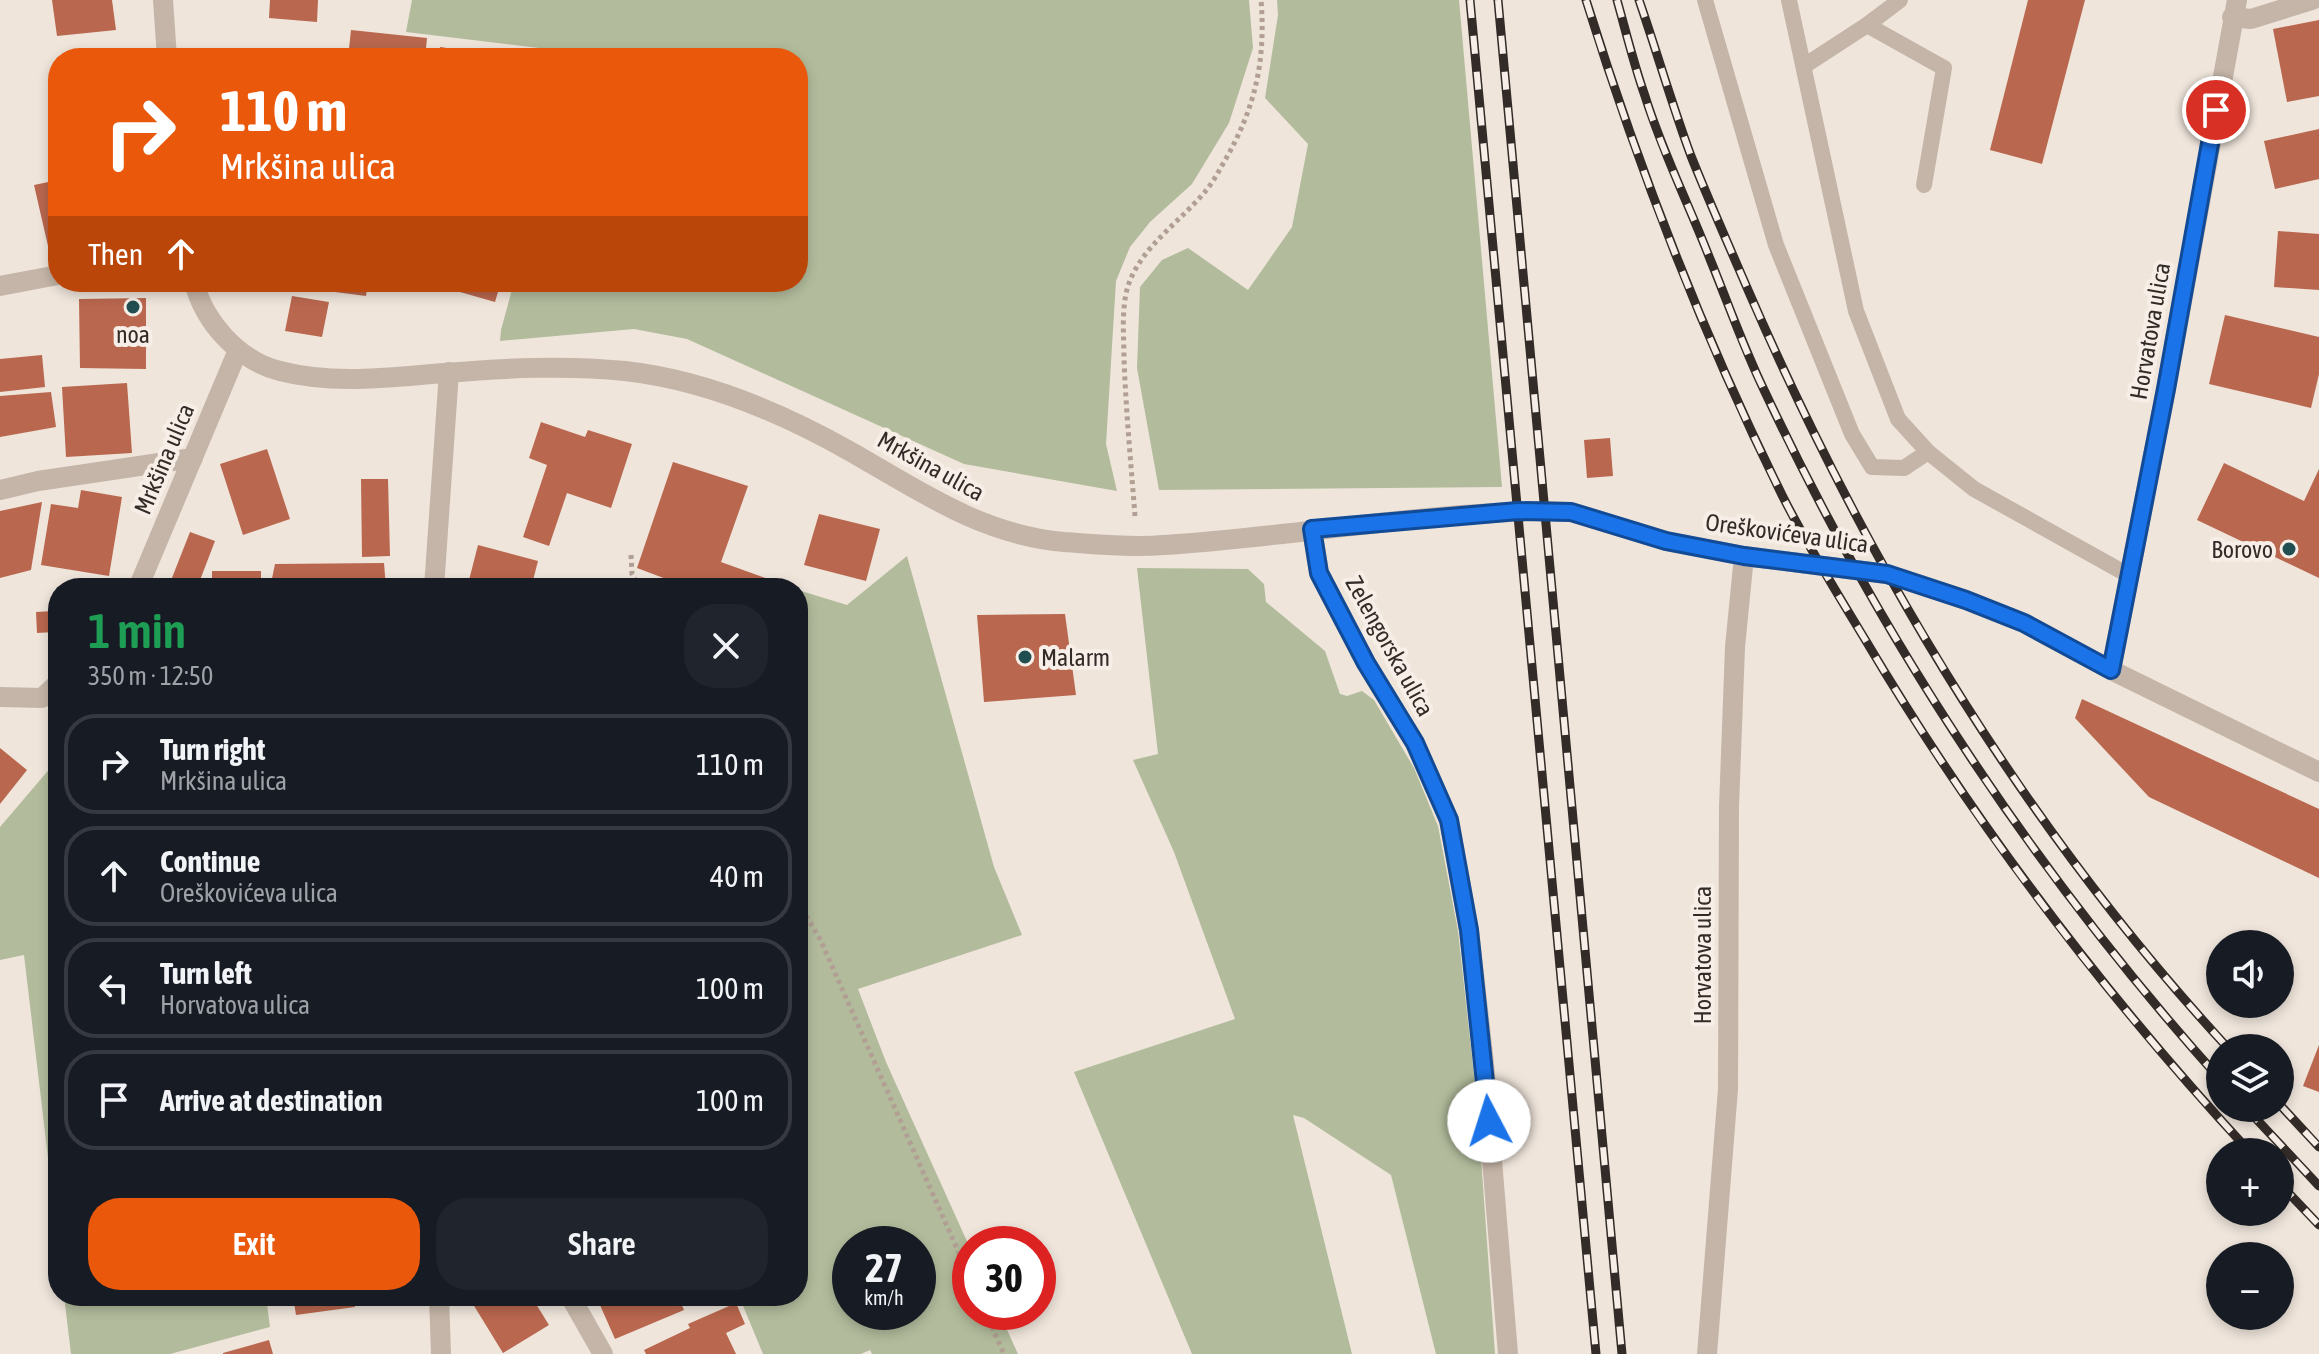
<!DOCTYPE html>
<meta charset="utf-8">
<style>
body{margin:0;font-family:"Asap Condensed",sans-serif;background:#20242c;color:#f1f3f6;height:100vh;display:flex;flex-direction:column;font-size:30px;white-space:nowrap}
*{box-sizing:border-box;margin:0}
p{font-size:26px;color:#9ea1a6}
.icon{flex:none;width:44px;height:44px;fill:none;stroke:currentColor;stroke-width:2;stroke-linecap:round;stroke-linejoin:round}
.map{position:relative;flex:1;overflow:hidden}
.drawer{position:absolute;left:48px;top:578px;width:760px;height:728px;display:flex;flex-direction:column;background:#171b24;border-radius:32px;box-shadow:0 4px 12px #0003}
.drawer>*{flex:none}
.banner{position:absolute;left:48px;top:48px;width:760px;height:244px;border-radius:32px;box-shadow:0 4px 12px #0003;background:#ea580c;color:#fff;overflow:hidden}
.fabs{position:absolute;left:2206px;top:930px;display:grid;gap:16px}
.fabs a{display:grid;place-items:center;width:88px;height:88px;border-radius:50%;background:#171b24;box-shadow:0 4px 12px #0003;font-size:40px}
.speed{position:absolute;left:832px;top:1226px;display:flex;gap:16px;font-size:40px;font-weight:700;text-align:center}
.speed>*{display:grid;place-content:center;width:104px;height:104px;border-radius:50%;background:#171b24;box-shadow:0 4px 12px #0003;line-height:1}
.speed small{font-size:20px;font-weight:400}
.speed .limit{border:12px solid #d22;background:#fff;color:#111}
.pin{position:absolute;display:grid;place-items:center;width:68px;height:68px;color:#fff;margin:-34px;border:4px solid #fff;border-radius:50%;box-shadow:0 2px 8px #0007}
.me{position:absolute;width:88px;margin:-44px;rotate:355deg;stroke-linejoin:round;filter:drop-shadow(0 0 6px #0008)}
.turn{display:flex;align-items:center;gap:28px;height:168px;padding:0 40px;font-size:36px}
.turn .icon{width:104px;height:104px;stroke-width:2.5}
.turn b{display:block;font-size:56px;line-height:68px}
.then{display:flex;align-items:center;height:76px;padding:0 40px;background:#0003;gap:16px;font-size:30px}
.round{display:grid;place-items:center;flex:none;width:84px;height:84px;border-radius:32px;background:#20242c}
.summary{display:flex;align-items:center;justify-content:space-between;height:136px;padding:0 40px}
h1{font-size:48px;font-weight:600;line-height:60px;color:#1e9e55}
.button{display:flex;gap:16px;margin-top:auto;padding:16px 40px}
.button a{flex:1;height:92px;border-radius:32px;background:#ea580c;color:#fff;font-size:32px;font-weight:600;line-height:92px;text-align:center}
.button a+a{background:#20242c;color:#f1f3f6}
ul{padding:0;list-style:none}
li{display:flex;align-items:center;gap:24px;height:100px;margin:0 16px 12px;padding:0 24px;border:4px solid #363941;border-radius:32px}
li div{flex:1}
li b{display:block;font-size:30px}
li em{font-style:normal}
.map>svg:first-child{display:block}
.green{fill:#b2bc9c;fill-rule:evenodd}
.building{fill:#b9674e}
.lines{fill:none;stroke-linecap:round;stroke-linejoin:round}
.path{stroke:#b19f93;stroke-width:5;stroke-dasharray:4 4;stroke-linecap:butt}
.service{stroke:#c5b5a8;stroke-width:16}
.minor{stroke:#c5b5a8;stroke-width:20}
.rail-casing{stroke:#332b27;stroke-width:9}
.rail{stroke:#f7efe7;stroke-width:6;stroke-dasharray:18;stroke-linecap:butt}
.route-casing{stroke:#114b97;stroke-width:20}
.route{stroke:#1a73e8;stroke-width:14}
.poi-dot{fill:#214e50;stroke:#f7efe7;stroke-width:3}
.labels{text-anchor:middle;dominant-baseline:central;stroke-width:8;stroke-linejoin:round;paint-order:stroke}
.street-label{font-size:24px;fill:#332b27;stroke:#f7efe7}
.poi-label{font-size:24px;fill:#332b27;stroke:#f7efe7}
</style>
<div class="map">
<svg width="2319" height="1354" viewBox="0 0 2319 1354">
<rect width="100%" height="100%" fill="#efe5db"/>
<g class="green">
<polygon points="412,0 1249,0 1253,48 1229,123 1192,184 1150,222 1130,247 1116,281 1106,444 1117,491 964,464 687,339 634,329 500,341 501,330 514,282 798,282 798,58 563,58 564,51 406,32"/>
<polygon points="1277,0 1459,0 1502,487 1159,490 1137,368 1140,287 1162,260 1188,248 1248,290 1292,227 1308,144 1265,98 1278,15"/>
<path d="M907,556L994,867L1022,935L858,989L886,1062L970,1248V1312H999L1018,1354H872L870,1350L861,1354H763L739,1296H798V590L847,605ZM850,1244H918V1312H850Z"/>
<polygon points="1137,568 1248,569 1264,584 1266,602 1325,651 1340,694 1347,696 1362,691 1374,700 1414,768 1438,826 1458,931 1477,1102 1495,1354 1436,1354 1391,1175 1304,1118 1293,1115 1352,1354 1192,1354 1074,1072 1235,1019 1174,852 1133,760 1158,754"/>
<polygon points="58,759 58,1242 24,955 0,960 0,827"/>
<polygon points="64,1296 266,1296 270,1327 170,1354 71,1354"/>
</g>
<g class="building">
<polygon points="52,0 112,0 116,30 57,36"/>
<polygon points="270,0 318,0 317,22 269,18"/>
<polygon points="2028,0 2085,0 2042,164 1990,150"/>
<polygon points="2319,20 2319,96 2287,102 2273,29"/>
<polygon points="351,30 427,38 425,58 348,58"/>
<polygon points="440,47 499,56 499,58 439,58"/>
<polygon points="2319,129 2319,179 2275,189 2264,141"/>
<polygon points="58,180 58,243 48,246 34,185"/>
<polygon points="2278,231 2319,234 2319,290 2274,287"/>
<polygon points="328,282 368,282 366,296 327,291"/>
<polygon points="455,282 501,282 495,302 453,290"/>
<polygon points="292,296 329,302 322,337 285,331"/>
<polygon points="146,298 146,369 80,368 79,299"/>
<polygon points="2225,315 2319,337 2319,374 2311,408 2209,384"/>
<polygon points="42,355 45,387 0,392 0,359"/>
<polygon points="127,383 132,453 66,457 62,387"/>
<polygon points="51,392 56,427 0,437 0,396"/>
<polygon points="541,422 585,437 588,430 632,444 611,508 567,493 549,546 523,537 547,465 529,458"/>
<polygon points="1610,438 1613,476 1587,478 1584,440"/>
<polygon points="267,449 290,519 243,535 220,464"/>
<polygon points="673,462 748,486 721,562 782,584 781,588 690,588 637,568"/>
<polygon points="2224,463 2304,501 2319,469 2319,578 2197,520"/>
<polygon points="361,479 388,479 390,556 362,557"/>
<polygon points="81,490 122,497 109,576 41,565 51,504 78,508"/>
<polygon points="42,502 31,570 0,578 0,511"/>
<polygon points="819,514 880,529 866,581 804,565"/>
<polygon points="190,532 215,541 197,588 168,588"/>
<polygon points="478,545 538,561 531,588 467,588"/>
<polygon points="384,563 386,588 270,588 275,564"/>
<rect x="212" y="571" width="49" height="17"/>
<polygon points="53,611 54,632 37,633 36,612"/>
<polygon points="1065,614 1076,695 984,702 977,615"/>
<polygon points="2082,699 2319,809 2319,878 2149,797 2075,718"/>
<polygon points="0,748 27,770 0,804"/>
<polygon points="2319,1045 2319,1092 2303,1086"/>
<polygon points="293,1296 353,1296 355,1307 296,1315"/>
<polygon points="468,1296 531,1296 549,1325 503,1353"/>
<polygon points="596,1296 678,1296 684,1310 615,1339"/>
<polygon points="736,1303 745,1324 726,1333 736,1354 646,1354 644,1350 690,1328 688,1324"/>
<polygon points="269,1340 273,1354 223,1354 223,1353"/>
</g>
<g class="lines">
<g class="path">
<path d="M1135,516C1131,464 1126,412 1124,359C1124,336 1121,309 1128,286C1141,246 1183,220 1208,188C1214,180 1219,171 1224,162C1255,109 1266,61 1261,0"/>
<polyline points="631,555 632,574 640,588"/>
<polyline points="798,902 820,939 970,1278"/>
<polyline points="985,1312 1004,1354"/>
</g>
<g class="service">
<polyline points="1705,0 1776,245 1852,434 1872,467 1904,468 1928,452"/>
<polyline points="1789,0 1856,311 1898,419 1928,452 1974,489 2130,576"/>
<polyline points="1867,25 1944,68 1924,185"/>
<polyline points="1804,66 1867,25 1900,0"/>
</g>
<g class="minor">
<polyline points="163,0 167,58"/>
<polyline points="2232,17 2251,19 2312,0"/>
<path d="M194,282C204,322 239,361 280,371C334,385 391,377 445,373C505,368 565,365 625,371C706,380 783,413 853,453C921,492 983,535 1064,542C1096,544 1131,548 1164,545C1291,537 1417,513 1544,511L1571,512L1666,541L1744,556L1887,574L1966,600L2024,623L2111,670L2319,772"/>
<polyline points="0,286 58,275"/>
<polyline points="0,490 38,481 193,458"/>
<polyline points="1312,529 1319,573 1366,663 1415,743 1449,820 1469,930 1484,1063 1508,1354"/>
<polyline points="138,588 238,350"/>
<polyline points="434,588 449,372"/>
<polyline points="2111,670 2166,389 2237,0"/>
<polyline points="0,697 42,698 58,683"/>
<polyline points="439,1296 441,1354"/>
<polyline points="570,1296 603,1354"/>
<polyline points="1707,1354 1728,1089 1729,807 1735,647 1744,556"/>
</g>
<defs>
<g id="rail">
<polyline points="1470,0 1596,1354"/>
<polyline points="1498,0 1622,1354"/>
<path d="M1586,0C1639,170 1703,335 1782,495C1807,545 1837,593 1866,641C1977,828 2103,993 2250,1152"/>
<path d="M1617,0C1626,32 1634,65 1645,96C1662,151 1689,205 1710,259C1728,303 1744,349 1765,392C1883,643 2035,873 2220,1079"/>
<path d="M1639,0C1657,52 1672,105 1691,156C1709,201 1729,246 1748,290C1867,565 2024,827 2228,1048"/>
<polyline points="2280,1105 2319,1147"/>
<polyline points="2246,1108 2319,1186"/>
<polyline points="2280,1184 2319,1225"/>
</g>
</defs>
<use href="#rail" class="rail-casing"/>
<use href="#rail" class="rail"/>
</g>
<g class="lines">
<defs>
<polyline id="route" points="1489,1121 1469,930 1449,820 1415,743 1366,663 1319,573 1312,529 1518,511 1571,512 1666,541 1744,556 1887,574 1966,600 2024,623 2111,670 2166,389 2216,110"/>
</defs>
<use href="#route" class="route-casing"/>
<use href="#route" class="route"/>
</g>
<g class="poi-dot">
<circle cx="133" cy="307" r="8"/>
<circle cx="2289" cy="549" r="8"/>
<circle cx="1025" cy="657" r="8"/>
</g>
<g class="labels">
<g class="street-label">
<text transform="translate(2150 331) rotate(-80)">Horvatova ulica</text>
<text transform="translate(164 459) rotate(-67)">Mrkšina ulica</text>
<text transform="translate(931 466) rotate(29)">Mrkšina ulica</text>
<text transform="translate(1787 533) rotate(8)">Oreškovićeva ulica</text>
<text transform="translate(1390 646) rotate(61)">Zelengorska ulica</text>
<text transform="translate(1702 955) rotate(-90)">Horvatova ulica</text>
</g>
<g class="poi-label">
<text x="133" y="334">noa</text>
<text x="2273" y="549" text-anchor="end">Borovo</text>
<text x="1041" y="657" text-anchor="start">Malarm</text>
</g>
</g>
</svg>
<div class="fabs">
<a><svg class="icon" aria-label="sound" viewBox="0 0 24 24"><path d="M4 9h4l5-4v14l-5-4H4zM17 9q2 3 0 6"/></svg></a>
<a><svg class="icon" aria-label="layers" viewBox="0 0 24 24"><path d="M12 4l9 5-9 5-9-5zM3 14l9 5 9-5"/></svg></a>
<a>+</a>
<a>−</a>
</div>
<div class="speed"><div>27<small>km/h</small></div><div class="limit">30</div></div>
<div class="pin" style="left:2216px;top:110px;background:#d93025"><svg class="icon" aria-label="arrive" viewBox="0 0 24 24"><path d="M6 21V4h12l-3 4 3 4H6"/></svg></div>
<svg class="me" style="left:1489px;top:1121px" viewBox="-20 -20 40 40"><circle r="19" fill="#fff"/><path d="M0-13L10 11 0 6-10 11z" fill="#1a73e8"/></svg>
<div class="banner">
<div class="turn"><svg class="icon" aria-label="right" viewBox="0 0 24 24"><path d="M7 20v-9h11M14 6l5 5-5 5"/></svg><div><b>110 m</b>Mrkšina ulica</div></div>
<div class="then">Then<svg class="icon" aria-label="ahead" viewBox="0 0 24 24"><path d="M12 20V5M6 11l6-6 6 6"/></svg></div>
</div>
<section class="drawer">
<div class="summary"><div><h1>1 min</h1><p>350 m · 12:50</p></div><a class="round"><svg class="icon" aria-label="close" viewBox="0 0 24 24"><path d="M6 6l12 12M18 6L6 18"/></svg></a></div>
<ul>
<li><svg class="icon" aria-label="right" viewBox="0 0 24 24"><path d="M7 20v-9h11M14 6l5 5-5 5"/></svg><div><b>Turn right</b><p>Mrkšina ulica</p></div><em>110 m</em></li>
<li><svg class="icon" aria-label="ahead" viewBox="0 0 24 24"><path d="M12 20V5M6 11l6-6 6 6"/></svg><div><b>Continue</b><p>Oreškovićeva ulica</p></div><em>40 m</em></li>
<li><svg class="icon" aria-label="left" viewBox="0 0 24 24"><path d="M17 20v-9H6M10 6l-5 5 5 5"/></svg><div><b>Turn left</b><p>Horvatova ulica</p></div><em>100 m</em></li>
<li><svg class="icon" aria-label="arrive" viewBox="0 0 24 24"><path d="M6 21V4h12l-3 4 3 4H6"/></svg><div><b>Arrive at destination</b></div><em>100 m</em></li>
</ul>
<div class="button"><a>Exit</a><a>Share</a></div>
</section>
</div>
